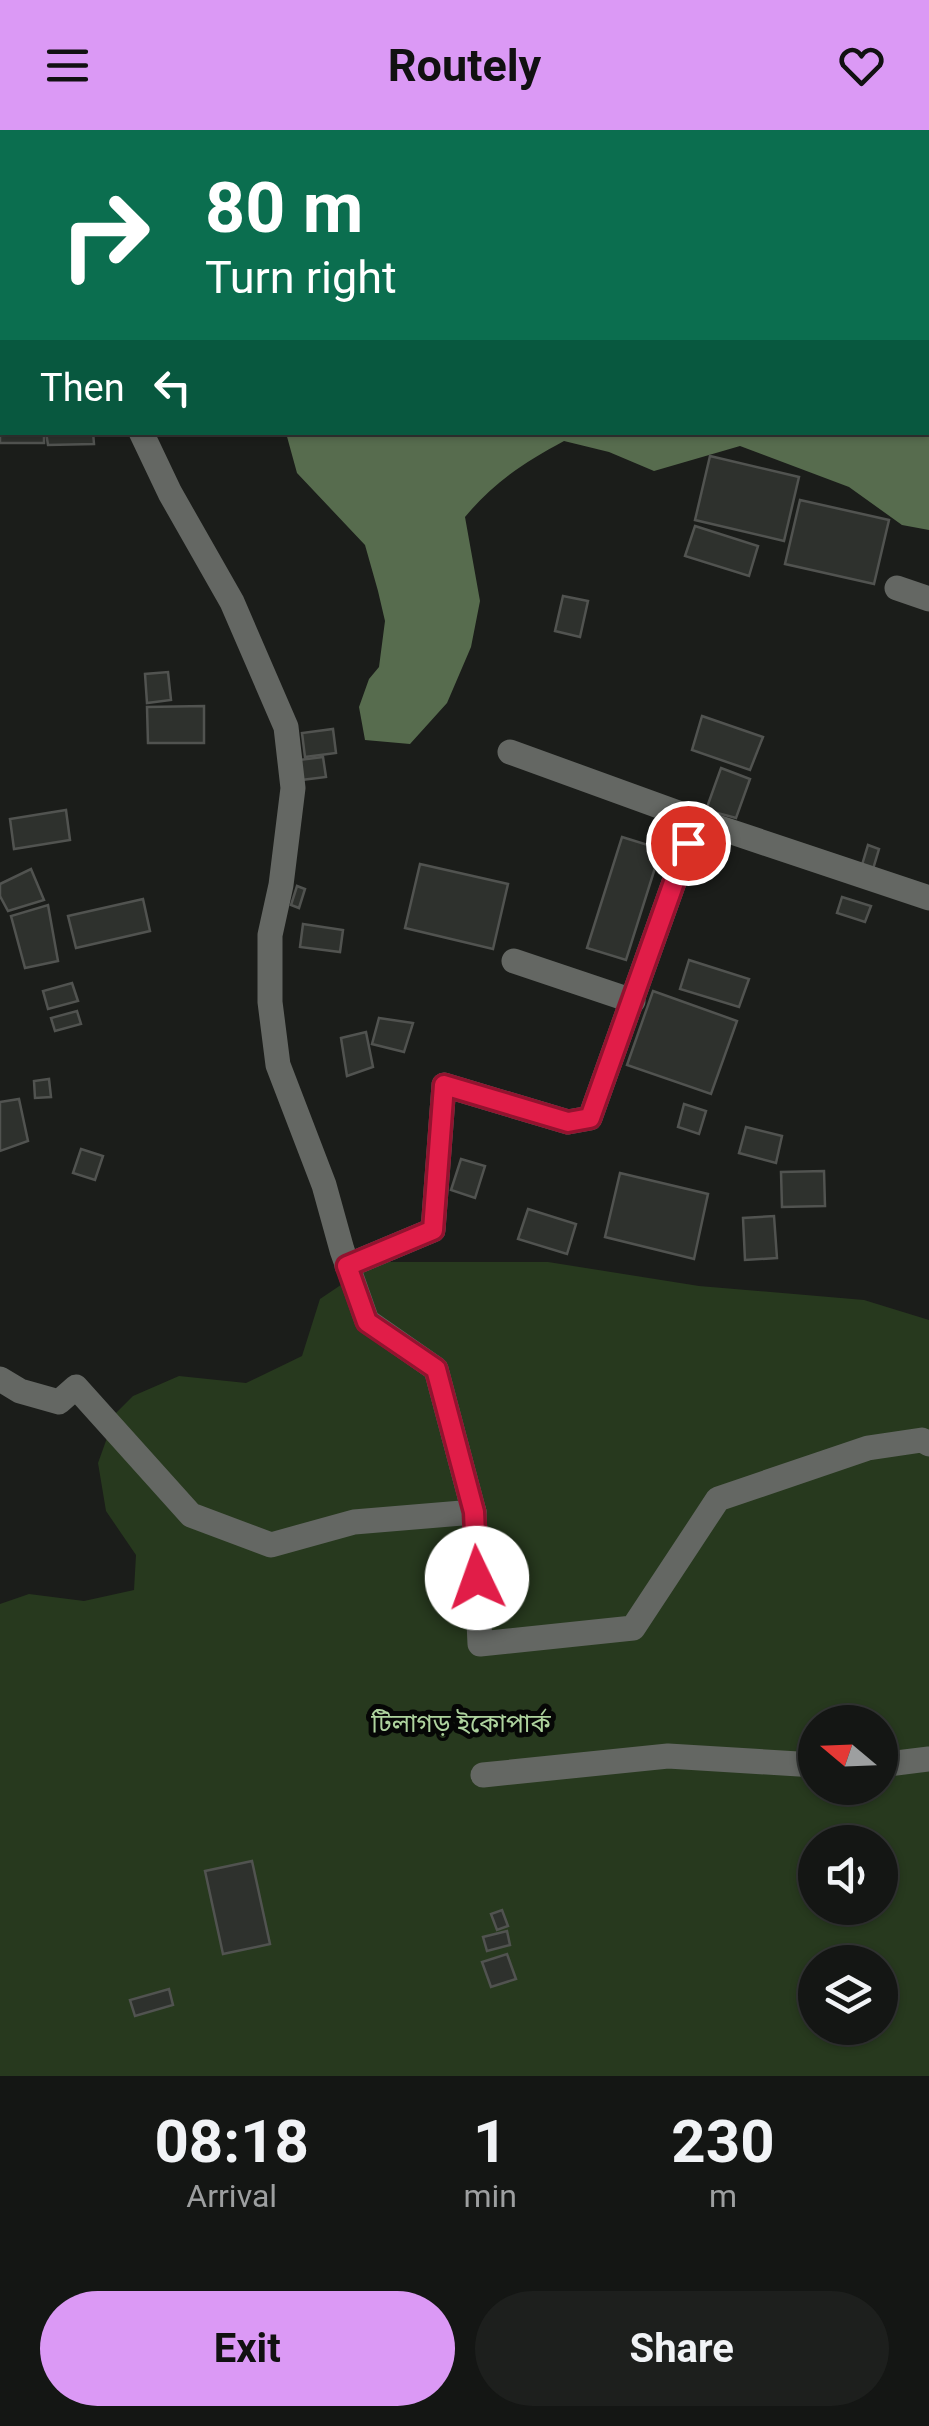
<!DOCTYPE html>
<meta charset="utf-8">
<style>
body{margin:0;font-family:Roboto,"Noto Sans Bengali",sans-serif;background:#1d1f1d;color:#f1f3f6;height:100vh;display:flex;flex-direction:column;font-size:38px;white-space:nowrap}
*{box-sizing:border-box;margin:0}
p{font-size:32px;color:#9d9fa0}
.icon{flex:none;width:55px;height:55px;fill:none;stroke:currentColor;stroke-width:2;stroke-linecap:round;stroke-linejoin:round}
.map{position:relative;height:1946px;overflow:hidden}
.drawer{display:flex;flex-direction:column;background:#141614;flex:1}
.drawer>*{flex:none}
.top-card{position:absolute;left:0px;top:0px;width:930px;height:305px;box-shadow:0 2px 8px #0004,0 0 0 2px #333534;background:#0b6e4f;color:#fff;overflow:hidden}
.needle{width:65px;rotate:289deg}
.buttons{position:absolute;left:798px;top:1575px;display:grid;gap:20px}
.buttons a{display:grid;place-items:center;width:100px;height:100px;border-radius:50%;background:#141614;box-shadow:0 2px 8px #0004,0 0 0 2px #333534;font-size:50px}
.pin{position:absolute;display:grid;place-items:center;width:85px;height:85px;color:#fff;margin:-42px;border:5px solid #fff;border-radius:50%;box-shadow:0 2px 10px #0007}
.me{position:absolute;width:110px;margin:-55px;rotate:357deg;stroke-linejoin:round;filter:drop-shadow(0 0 8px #0008)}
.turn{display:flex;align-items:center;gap:35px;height:210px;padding:0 40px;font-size:45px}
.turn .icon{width:130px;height:130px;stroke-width:2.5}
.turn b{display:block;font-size:70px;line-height:85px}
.then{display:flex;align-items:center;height:95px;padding:0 40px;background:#0003;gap:20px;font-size:38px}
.eta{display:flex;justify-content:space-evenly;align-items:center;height:170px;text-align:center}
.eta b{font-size:60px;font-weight:700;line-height:70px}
.primary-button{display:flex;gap:20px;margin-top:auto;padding:20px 40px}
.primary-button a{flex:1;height:115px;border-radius:60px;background:#db99f5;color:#111;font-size:40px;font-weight:700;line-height:115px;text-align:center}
.primary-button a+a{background:#1d1f1d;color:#f1f3f6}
header{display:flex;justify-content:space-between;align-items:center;height:130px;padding:0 40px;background:#db99f5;color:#111;font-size:45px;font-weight:700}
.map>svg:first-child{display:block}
.green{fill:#27391e;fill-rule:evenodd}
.water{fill:#576c4e}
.building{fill:#2e312d;stroke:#515350;stroke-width:2.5}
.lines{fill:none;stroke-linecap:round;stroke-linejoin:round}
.street{stroke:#646763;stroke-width:25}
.route-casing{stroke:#92132f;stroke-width:25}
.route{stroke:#e11d48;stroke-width:18}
.labels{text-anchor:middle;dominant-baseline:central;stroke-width:10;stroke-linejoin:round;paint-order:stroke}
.park-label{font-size:25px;fill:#aed39e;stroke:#060706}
</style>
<header><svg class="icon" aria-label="menu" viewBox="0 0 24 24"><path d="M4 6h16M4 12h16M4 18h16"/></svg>Routely<svg class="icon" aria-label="heart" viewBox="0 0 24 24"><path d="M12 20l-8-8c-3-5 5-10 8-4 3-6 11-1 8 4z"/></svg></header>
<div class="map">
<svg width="929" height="1946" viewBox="0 0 929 1946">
<rect width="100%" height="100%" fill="#1b1d1a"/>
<path class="green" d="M375,1132H548L699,1156L864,1170L929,1190V1946H0V1474L29,1464L84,1471L134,1460L136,1425L106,1381L98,1333L116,1283L133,1266L179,1246L246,1253L302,1226L320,1169ZM815,1592H880V1658H815ZM815,1712H880V1778H815ZM815,1832H880V1898H815Z"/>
<path class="water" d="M832,0H929V400L902,395L849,357L740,316L654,341L609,322L564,311C525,332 494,352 465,387L480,471L471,517L447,573L410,614L365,610L359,577L369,549L379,537L385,491L378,461L365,415L297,343L286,303L928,302V2H826Z"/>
<g class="building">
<polygon points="0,278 2,302 44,302 44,313 0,313"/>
<polygon points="46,302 93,302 94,314 48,315"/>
<polygon points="710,326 799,347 784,411 695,390"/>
<polygon points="800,370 889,390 874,454 785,434"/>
<polygon points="695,396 758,416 749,446 685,426"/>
<polygon points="563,466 588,471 580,507 555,501"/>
<polygon points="168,542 171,570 147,573 145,544"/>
<polygon points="204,576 204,613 148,613 147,577"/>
<polygon points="702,586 763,607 750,640 692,620"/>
<polygon points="333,599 336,623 305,627 302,603"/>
<polygon points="323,627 326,647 301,650 299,630"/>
<polygon points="721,638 750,649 736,688 706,680"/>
<polygon points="66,680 70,710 14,719 10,689"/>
<polygon points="622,707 661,719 626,830 587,818"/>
<polygon points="868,715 879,719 873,739 862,735"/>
<polygon points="420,734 508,754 493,819 405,798"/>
<polygon points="31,739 44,770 8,781 0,766 0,754"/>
<polygon points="297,756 305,759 299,778 291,775"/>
<polygon points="842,767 871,776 865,792 837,783"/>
<polygon points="143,769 150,801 76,818 68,786"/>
<polygon points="48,775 58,831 25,838 11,786"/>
<polygon points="303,794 343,800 340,822 300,817"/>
<polygon points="689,830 749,849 739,877 680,859"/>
<polygon points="72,853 78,871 48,879 43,861"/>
<polygon points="653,861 737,891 711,964 627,935"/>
<polygon points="77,881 81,894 55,901 51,888"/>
<polygon points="379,888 413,893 404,922 372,914"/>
<polygon points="366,902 373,937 347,946 341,908"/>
<polygon points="49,949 51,967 35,968 34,951"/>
<polygon points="19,969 28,1011 0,1021 0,972"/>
<polygon points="684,974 706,981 699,1004 678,997"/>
<polygon points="746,997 782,1006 776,1033 739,1023"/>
<polygon points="81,1019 103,1026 95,1050 73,1043"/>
<polygon points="461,1029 485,1036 475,1068 451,1060"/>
<polygon points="824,1041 825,1076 782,1077 781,1042"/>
<polygon points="620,1043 708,1064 694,1129 605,1107"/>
<polygon points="528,1079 576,1094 567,1124 518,1109"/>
<polygon points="774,1086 777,1128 745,1130 743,1088"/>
<polygon points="252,1731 270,1814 223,1824 205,1741"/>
<polygon points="502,1780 508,1796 497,1800 491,1784"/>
<polygon points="507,1801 510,1815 487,1821 483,1807"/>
<polygon points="507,1824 516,1849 491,1857 482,1832"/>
<polygon points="169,1859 173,1875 135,1886 130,1870"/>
</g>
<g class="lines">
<g class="street">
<polyline points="0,236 2,237"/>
<polyline points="897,458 929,469"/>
<polyline points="510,622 714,696"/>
<polyline points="514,831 633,871"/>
<polyline points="347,1136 433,1100 444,955 568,992 590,988 688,713 698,696 714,696 929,768"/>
<polyline points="0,1249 20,1261 59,1272 76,1257 191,1385 271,1415 354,1392 474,1382 436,1239 367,1191 342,1120 324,1055 278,935 270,872 270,805 281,755 293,658 286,597 232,472 170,363 141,302"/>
<polyline points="474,1382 480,1514 633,1498 718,1369 868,1318 922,1310 929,1314"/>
<polyline points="880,1635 929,1629"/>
<polyline points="483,1645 668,1626 815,1635"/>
</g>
</g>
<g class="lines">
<defs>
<polyline id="route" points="477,1448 474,1382 436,1239 367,1192 347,1136 433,1100 444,955 568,992 590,988 688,713"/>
</defs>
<use href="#route" class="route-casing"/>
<use href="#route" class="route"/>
</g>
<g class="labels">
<g class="park-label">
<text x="461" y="1593">টিলাগড় ইকোপার্ক</text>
</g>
</g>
</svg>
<div class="buttons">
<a><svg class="needle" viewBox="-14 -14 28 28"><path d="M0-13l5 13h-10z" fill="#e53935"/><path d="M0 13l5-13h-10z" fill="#9d9fa0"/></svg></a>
<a><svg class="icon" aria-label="sound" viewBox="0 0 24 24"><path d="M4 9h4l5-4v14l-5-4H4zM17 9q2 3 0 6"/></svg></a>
<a><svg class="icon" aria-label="layers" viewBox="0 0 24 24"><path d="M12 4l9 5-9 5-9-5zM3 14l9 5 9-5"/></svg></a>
</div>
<div class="pin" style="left:688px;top:713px;background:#d93025"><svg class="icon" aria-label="arrive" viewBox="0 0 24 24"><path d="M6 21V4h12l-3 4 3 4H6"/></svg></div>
<svg class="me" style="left:477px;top:1448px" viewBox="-20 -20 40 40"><circle r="19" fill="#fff"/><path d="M0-13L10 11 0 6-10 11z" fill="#e11d48"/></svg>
<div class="top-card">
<div class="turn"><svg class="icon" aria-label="right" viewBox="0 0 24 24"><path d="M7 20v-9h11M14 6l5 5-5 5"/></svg><div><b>80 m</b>Turn right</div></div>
<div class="then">Then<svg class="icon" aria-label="left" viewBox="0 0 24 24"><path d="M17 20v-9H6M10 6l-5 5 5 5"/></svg></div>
</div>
</div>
<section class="drawer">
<div class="eta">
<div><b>08:18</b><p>Arrival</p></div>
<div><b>1</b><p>min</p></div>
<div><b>230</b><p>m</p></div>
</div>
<div class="primary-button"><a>Exit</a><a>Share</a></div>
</section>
